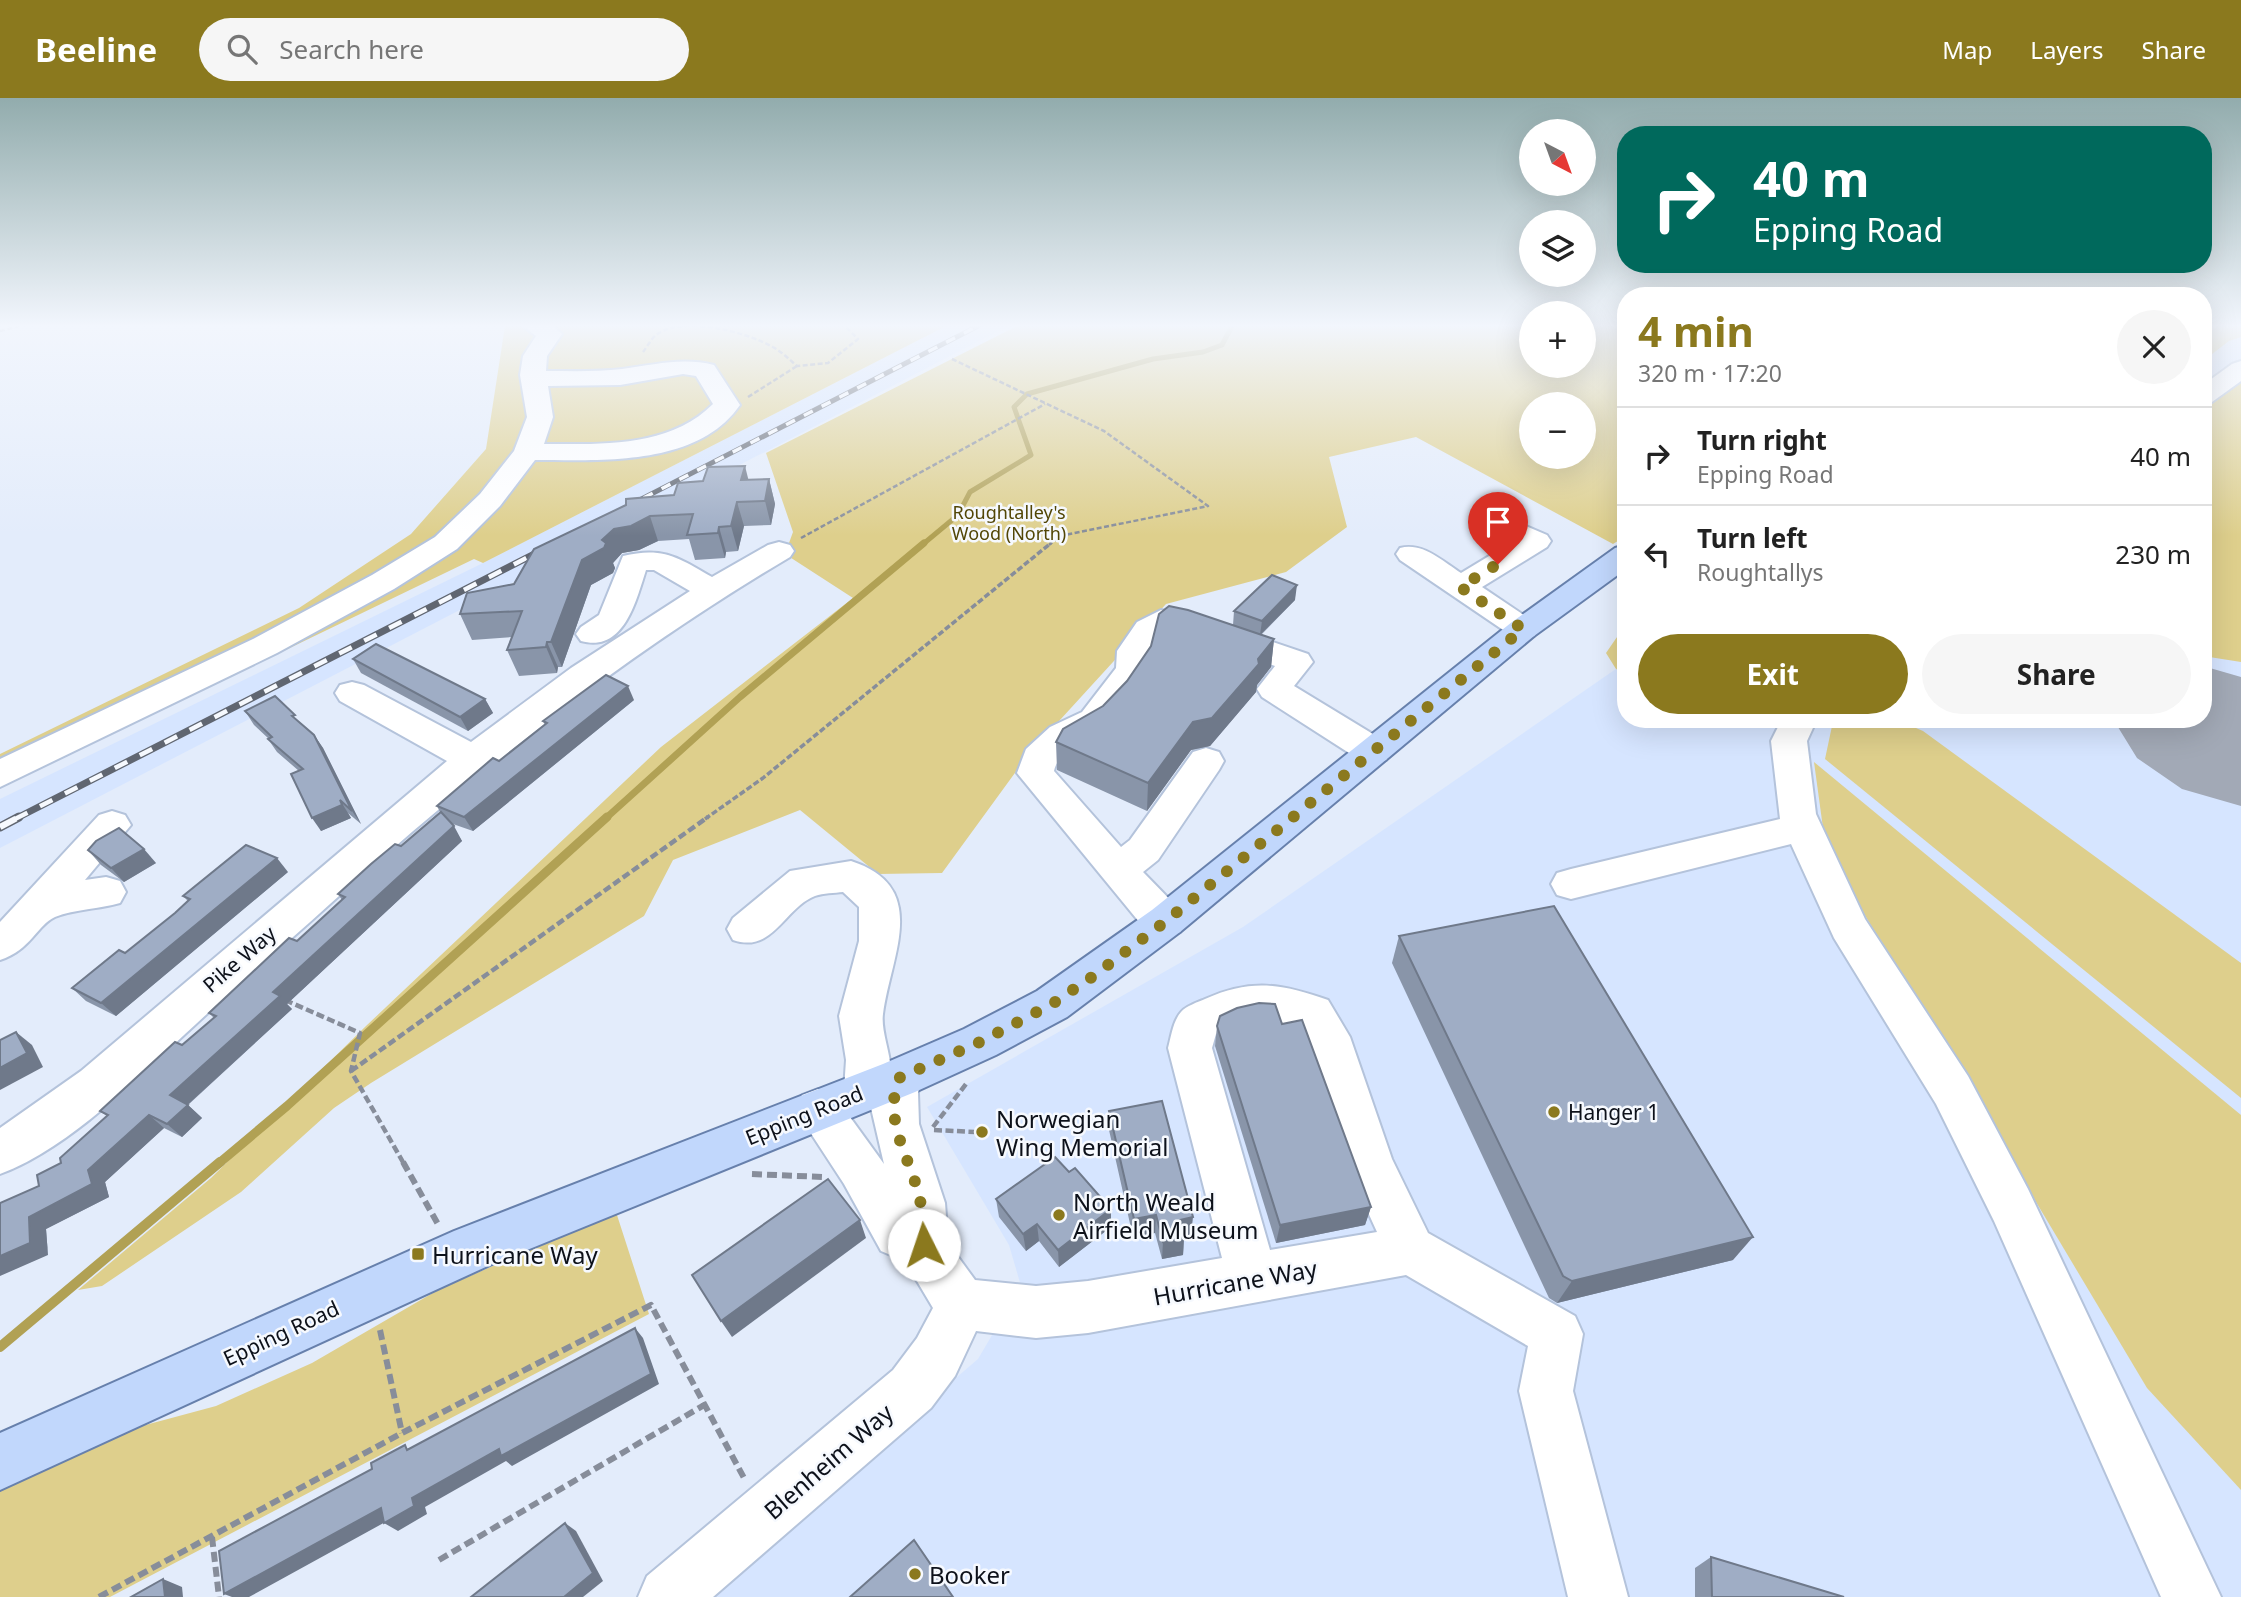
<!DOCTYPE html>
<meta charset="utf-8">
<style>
body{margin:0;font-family:"Noto Sans",sans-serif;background:#f6f6f6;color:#222;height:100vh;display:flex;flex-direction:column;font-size:26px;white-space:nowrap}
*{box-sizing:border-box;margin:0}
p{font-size:23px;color:#767676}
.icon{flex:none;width:38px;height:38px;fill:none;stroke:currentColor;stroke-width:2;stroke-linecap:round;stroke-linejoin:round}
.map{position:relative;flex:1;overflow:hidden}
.side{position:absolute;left:1617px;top:189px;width:595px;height:441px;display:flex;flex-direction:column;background:#fff;border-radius:28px;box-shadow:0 7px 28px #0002}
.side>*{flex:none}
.banner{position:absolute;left:1617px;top:28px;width:595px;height:147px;border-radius:28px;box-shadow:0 7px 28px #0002;background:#00695c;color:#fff;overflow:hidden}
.needle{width:46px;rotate:139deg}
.controls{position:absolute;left:1519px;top:21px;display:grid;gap:14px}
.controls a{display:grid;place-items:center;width:77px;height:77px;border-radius:50%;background:#fff;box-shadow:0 7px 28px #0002;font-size:35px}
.pin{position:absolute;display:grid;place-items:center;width:60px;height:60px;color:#fff;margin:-72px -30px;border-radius:50% 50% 50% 0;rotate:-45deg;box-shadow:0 0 7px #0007}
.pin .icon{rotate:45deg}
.me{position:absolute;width:77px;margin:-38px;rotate:356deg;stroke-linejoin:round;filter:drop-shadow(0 0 5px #0008)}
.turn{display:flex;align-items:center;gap:24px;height:147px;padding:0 21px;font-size:32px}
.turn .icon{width:91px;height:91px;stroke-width:2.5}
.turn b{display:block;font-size:49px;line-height:60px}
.round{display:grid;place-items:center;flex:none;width:74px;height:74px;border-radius:37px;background:#f6f6f6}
.overview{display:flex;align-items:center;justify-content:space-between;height:119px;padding:0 21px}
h1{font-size:42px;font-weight:700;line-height:52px;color:#8b791e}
.action{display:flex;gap:14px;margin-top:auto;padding:14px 21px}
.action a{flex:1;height:80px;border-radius:42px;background:#8b791e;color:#fff;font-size:28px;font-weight:700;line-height:80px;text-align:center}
.action a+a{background:#f6f6f6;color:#222}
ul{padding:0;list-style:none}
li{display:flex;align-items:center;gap:21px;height:98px;padding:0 21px;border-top:2px solid #e0e0e0}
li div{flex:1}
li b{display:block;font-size:26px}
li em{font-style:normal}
header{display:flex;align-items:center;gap:42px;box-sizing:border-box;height:98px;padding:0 35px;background:#8b791e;color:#fff}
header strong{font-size:33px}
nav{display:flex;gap:38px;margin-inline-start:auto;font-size:24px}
.search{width:490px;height:63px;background:#f6f6f6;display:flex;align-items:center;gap:18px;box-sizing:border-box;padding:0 24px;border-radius:38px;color:#767676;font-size:26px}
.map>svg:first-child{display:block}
.built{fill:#d6e5ff}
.green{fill:#decf8c;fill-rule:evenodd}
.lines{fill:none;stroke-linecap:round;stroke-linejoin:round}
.stream-far3{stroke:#b1a154;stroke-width:5}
.stream-far2{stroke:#b1a154;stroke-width:7}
.stream-far1{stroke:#b1a154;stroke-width:9}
.stream{stroke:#b1a154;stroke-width:10}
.runway{fill:#a2a9b6;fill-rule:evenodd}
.minor-casing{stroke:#b4c3db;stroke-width:4}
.major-casing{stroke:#6780ac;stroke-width:4}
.path-far3{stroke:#878d9a;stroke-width:2.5;stroke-dasharray:5 2.5;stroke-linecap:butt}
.path-far2{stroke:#878d9a;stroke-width:3.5;stroke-dasharray:6 2.5;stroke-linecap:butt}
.path-far1{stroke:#878d9a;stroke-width:4.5;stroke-dasharray:8 3.5;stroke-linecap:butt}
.path{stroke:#878d9a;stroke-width:6;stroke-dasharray:10 5;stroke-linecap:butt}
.minor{fill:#fff;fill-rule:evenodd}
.major{fill:#c1d7fc;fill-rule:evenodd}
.rail-far2-casing{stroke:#606671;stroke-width:5}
.rail-far1-casing{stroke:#606671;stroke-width:7}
.rail-casing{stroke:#606671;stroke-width:9}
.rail-far2{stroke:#f6f9fe;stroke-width:3.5;stroke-dasharray:10;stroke-linecap:butt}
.rail-far1{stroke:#f6f9fe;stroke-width:4.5;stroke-dasharray:14;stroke-linecap:butt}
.rail{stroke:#f6f9fe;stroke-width:6;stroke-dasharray:18;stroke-linecap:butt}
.wall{fill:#8995a9}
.shaded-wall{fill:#6f798a}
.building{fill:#9fadc5;stroke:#6f798a;stroke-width:2}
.route{stroke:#8b791e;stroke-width:12;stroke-dasharray:0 21.6}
.poi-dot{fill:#8b791e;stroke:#f6f9fe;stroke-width:2.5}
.labels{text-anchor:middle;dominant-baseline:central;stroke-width:5;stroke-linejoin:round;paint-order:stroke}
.far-park-label{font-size:18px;fill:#524606;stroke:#f6f9fe}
.street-label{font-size:21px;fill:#0d111a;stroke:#f6f9fe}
.poi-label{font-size:21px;fill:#0d111a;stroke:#f6f9fe;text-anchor:start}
.near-poi-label{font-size:24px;fill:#0d111a;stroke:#f6f9fe;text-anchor:start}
.near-street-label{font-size:24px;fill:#0d111a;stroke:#f6f9fe}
</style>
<header>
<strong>Beeline</strong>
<div class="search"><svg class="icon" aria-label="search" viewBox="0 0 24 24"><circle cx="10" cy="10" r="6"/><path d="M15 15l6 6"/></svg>Search here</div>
<nav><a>Map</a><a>Layers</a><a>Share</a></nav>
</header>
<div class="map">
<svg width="2241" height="1499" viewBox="0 0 2241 1499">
<rect width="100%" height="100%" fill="#e3ecfb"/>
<g class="built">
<polygon points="946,228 1008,228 0,750 0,701 483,465"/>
<polygon points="2203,228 2241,228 2241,1499 701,1499 978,1261 1021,1188 1009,1147 927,1009 1243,829 1626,564 1626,621 2203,621"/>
</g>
<g class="green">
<polygon points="505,228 946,228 483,465 474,461 0,690 0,656 299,510 411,436 486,351"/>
<path d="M1017,228H1531V268H1584V228H1626V438L1613,446L1416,339L1329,359L1347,429L1286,474L1166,506L1028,657L942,775L878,776L800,712L673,762L644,818L371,985L334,1010L241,1094L102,1188L78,1192L211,1080L366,928L661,649L853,500L785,456L793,434L766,355ZM1531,306H1584V359H1531Z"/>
<polygon points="2203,228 2241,228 2241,239 2229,243 2203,263"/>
<polygon points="2241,282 2241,564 2203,558 2203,313"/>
<polygon points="1626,526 1626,575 1616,571 1606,555"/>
<polygon points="1838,621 1895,621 1923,633 2241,865 2241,1000 1825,661 1832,628"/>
<polygon points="1814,664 2241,1017 2241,1392 2147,1290 1826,752"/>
<polygon points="616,1114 649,1216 110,1499 0,1499 0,1383 112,1336 216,1308 312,1265 438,1192"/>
</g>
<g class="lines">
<polyline class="stream-far3" points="922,447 958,417 970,394 1031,357 1014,309 1027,296 1153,261 1203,254 1222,247 1232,228"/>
<polyline class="stream-far2" points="605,721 740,599 924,445"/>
<polyline class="stream-far1" points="218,1066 287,1008 607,719"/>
<polyline class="stream" points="0,1249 220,1064"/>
<polygon class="runway" points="2203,568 2241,579 2241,708 2182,691 2137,660 2113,621 2203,621"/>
<defs>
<g id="minor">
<path d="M523,228H553L562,236L547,258L546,273C571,273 597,274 622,271C654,267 682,259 714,267L740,307C697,369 601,362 535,362L500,408L457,451L394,491L277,555L0,689V661L253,541L372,477L435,439L480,396L514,353L527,319L520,277L523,258L536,238ZM683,276L696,278L713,306C669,350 602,346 544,346L553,319L548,288L620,287Z"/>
<polygon points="2241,263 2241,283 2212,304 2203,307 2203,287 2232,266"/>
<path d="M1519,425L1547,437L1551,443L1547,449L1482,489L1534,524L1539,531L1534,538L1523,541L1512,538L1400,462L1396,456L1400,450C1423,444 1442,463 1461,475L1514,443L1504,434L1509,428Z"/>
<path d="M779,444L790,447L794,453L790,459C621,559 476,675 330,806C286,846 240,885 196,926C140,977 72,1049 0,1076V1030L81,973L447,663L340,603L335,595L340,587L352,584L364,587L471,644L571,570L690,493L654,472H646C636,503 624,555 581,543L576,536L581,529L599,517L623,458C663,448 679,460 712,479L768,447Z"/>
<path d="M1161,512L1205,521L1308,556L1313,564L1294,588L1386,644L1391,653L1386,662L1373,665L1360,662L1262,599L1257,591L1275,568L1187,537L1167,533C1146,547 1154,552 1150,570C1147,582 1117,619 1108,629C1092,645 1060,647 1054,673L1121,749L1130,742L1193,654L1206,650L1219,654L1224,663L1219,672L1158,762L1143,774L1180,812L1186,823L1180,834C1163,840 1154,836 1140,825L1017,675L1026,651L1050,629L1082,614L1116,570L1117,553L1137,524Z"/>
<polygon points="1782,621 1817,621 1807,643 1816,716 1865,821 1968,978 2028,1091 2221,1499 2161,1499 1994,1123 1936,1006 1834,840 1791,746 1571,801 1557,797 1551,786 1557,775 1571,771 1780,721 1771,643"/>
<path d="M112,713L125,717L131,727L85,782L106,779L120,783L126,794L120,805C100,811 75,811 55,819C37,827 31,852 0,862V824L99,717Z"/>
<path d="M851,763C932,789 890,859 883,916C881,930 888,949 890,964L899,960L915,966L921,980L918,995L919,1026L945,1105L948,1145L975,1182L1036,1188L1088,1183L1222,1160L1168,950C1171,939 1173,923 1181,914C1186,908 1198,904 1205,901C1252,880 1282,886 1328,902L1350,939L1392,1061L1428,1135L1575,1218L1583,1236L1573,1293L1628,1499H1568L1519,1293L1528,1248L1406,1177L1088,1235L1036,1240L976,1233L955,1278L931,1310L713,1499H638L647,1478L893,1272L917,1240L933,1210L905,1163L881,1153L844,1086L795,1011L802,997L818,991L834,997L884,1066L871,1010L851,1006L844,992L846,962L839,918L859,843V809L843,794C835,795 823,795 815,798C784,810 773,856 733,842L727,831L733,820L790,773ZM1266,922L1298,929L1308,944L1345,1064L1377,1134L1270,1152L1212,950L1216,936C1233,927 1246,922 1266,922Z"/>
</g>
<polygon id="major" points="1626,447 1626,471 1534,538 1180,834 1067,919 996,957 915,994 490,1167 0,1392 0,1335 454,1133 883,966 964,931 1037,893 1152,812 1512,524 1615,450"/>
</defs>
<use href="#minor" class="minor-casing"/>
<use href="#major" class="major-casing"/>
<g class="path-far3">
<polyline points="0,233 20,228"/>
<path d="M643,254C647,249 651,241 656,237C682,217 746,234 771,248C781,253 789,261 797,268L828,265L858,241L845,228"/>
<polyline points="952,261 1104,333 1208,408 1060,438 1049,447"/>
<polyline points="748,299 797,268"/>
<polyline points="801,440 1045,306"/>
</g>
<polyline class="path-far2" points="705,721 763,680 1051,445"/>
<g class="path-far1">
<polyline points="285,902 360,935 351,973 404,1066"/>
<polyline points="351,973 708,719"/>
<polyline points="933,1029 966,986"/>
<polyline points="934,1032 975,1034"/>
</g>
<g class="path">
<polyline points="403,1064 439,1128"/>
<polyline points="752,1076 823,1079"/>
<polyline points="380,1232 402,1335"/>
<polyline points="212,1439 219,1499"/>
<polyline points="439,1462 706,1306"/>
<polyline points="99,1499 402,1335 651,1207 744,1380"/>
</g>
<use href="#minor" class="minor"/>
<use href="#major" class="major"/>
<defs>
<polyline id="rail-far2" points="626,409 978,228"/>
<polyline id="rail-far1" points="15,721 548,449"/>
<polyline id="rail" points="0,729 19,719"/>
</defs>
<use href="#rail-far2" class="rail-far2-casing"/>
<use href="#rail-far1" class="rail-far1-casing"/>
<use href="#rail" class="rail-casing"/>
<use href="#rail-far2" class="rail-far2"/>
<use href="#rail-far1" class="rail-far1"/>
<use href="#rail" class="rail"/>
</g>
<g class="wall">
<polygon points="769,381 775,406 771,427 744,428 738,453 726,454 725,460 695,462 689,441 658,443 639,452 622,455 613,465 615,470 613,475 591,487 562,569 558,569 557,575 519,578 507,552 512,539 472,542 460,516 674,397 749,382"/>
<polygon points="1295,502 1261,537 1274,541 1271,569 1257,587 1256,594 1210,648 1191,652 1147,713 1057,672 1056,644 1103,608 1233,527 1234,513"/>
<polygon points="353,561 485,601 493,615 468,633 361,575"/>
<polygon points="634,602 473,733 450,725 462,743 287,906 292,911 188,1007 202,1020 182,1039 164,1030 105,1084 109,1099 46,1131 48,1157 39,1088 107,1018 100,1013 182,947 214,920 209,915 297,843 342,802 338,796 401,748 440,714 437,708 499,663 545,627 543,623"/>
<polygon points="245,613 301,625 314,637 323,650 361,726 348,715 351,720 321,733 299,673 277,654 268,641 269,641 254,627"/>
<polygon points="88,752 156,765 124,784 101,767"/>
<polygon points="288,774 116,918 86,903 72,890 125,855 175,815 188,803 183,798"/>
<polygon points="1399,838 1733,1162 1557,1205 1549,1200 1392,865"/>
<polygon points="1282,926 1371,1109 1365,1127 1276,1145 1215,948 1217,928"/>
<polygon points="1109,1013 1191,1137 1184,1139 1183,1157 1162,1161 1155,1135 1133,1139 1109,1032"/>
<polygon points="1069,1074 1111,1111 1111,1129 1059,1169 1039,1143 1026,1153 999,1119 996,1101"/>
<polygon points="1711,1459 1844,1499 1695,1499 1695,1470"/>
</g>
<g class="shaded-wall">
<polygon points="745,368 751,392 741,382"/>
<polygon points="769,381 775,406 771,427 765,403"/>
<polygon points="737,404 744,428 738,453 731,428"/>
<polygon points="650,418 658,443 639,452 622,455 613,465 615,470 613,475 591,487 562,569 551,544 582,462 614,431"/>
<polygon points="719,429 726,454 725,460 718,435"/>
<polygon points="1297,487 1295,502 1260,537 1262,523"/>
<polygon points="1274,541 1271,569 1257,587 1256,594 1210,648 1191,652 1147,713 1148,685 1193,624 1258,561"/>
<polygon points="547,544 558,569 557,575 546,549"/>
<polygon points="628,588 634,602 473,733 464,719"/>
<polygon points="485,601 493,615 468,633 460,619"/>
<polygon points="314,637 323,650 361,726 352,713"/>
<polygon points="340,702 351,720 321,733 312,720"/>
<polygon points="454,728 462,743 287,906 292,911 184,1010 170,997 273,894"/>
<polygon points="144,751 156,765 124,784 111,770"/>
<polygon points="277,760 288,774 116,918 101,905"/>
<polygon points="16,934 32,947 43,969 0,992 0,970"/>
<polygon points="188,1007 202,1020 182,1039 167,1026"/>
<polygon points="149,1017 164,1030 105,1084 109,1099 46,1131 48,1157 0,1178 0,1158 29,1119 88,1072"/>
<polygon points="1371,1109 1365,1127 1276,1145 1280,1127"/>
<polygon points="1111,1111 1111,1129 1059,1169 1058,1152"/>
<polygon points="1156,1117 1155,1135 1133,1139 1134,1121"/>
<polygon points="1193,1119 1191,1137 1178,1140 1180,1122"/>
<polygon points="860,1122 866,1140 732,1239 721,1223"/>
<polygon points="1037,1126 1039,1143 1026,1153 1023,1136"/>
<polygon points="1753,1139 1733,1162 1557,1205 1572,1183"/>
<polygon points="1184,1140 1183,1157 1162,1161 1163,1144"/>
<polygon points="635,1230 643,1240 659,1286 512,1368 506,1363 425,1409 427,1416 398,1433 384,1425 389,1422 249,1499 232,1499 224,1496 381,1410 412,1400"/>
<polygon points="565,1425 576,1433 603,1483 583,1499 564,1499"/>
<polygon points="163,1481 182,1489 183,1499 165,1499"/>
</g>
<g class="building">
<polygon points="745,368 741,382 769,381 765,403 737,404 731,428 719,429 718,435 687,437 693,416 650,418 631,428 614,431 602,442 606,445 604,450 582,462 551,544 547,544 546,549 507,552 522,513 460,516 467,495 514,486 534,451 626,407 626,401 674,397 678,385 703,383 708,369"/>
<polygon points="1272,477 1297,487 1262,523 1234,513"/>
<polygon points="1169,508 1188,512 1274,541 1258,561 1259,566 1212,620 1193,624 1148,685 1056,644 1063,631 1103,608 1127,583 1151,548 1159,516"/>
<polygon points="376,546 485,601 460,619 353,561"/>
<polygon points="606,577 628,588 464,719 437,708 493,660 499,663 547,625 543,623"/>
<polygon points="275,598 295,617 292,618 314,637 352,713 340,702 342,707 312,720 291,676 303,671 268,641 272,639 245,613"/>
<polygon points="441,714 454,728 273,894 280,898 170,997 188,1007 167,1026 149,1017 88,1072 92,1086 29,1119 30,1145 0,1158 0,1105 39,1088 37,1077 61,1065 60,1060 108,1017 100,1013 175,944 182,947 216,918 209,915 289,840 297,843 345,799 338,796 371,766 395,746 401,748"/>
<polygon points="119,730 144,751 111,770 88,752 96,743"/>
<polygon points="246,747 277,760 101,905 72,890 119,852 125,855 175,815 190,801 183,798"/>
<polygon points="1554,808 1753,1139 1572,1183 1563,1178 1399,838"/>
<polygon points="1259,905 1275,906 1282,926 1302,922 1371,1109 1280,1127 1217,928 1220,918 1237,910"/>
<polygon points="16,934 27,955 0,970 0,942"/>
<polygon points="1162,1003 1193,1119 1180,1122 1184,1140 1163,1144 1156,1117 1134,1121 1109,1013"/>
<polygon points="1055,1059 1069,1074 1075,1070 1111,1111 1058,1152 1037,1126 1023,1136 996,1101"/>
<polygon points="828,1081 860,1122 721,1223 692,1177"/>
<polygon points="635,1230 651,1276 501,1358 499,1351 412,1400 414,1408 384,1425 381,1410 224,1496 219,1453 372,1371 371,1365 405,1347 407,1352"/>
<polygon points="565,1425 593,1475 564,1499 471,1499"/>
<polygon points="914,1442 953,1499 850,1499"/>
<polygon points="1711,1459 1844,1499 1712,1499"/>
<polygon points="163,1481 165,1499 131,1499"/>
</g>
<linearGradient id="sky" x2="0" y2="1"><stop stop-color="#92acad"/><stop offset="0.52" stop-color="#f2f6fd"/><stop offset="1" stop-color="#f2f6fd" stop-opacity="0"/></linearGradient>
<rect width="2241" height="438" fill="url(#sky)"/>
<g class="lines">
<path class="route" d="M924,1147C923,1132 923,1116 920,1102C912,1062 882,1025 899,980L980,944L1052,906L1092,879L1166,823L1523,531L1460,489L1498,466"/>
</g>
<g class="poi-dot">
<circle cx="1554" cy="1014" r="7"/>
<circle cx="982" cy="1034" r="7"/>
<circle cx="1059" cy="1117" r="7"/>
<rect x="411" y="1149" width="14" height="14" rx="3.5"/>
<circle cx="915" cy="1476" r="7"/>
</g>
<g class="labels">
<g class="far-park-label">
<text x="1009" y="414">Roughtalley's<tspan x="1009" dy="21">Wood (North)</tspan></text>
</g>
<g class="street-label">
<text transform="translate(239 861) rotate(-41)">Pike Way</text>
<text transform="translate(804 1017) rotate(-22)">Epping Road</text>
<text transform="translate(281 1235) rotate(-25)">Epping Road</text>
</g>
<g class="poi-label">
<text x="1568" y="1014">Hanger 1</text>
</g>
<g class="near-poi-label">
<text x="996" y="1020">Norwegian<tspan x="996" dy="28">Wing Memorial</tspan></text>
<text x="1073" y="1103">North Weald<tspan x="1073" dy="28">Airfield Museum</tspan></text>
<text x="432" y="1156">Hurricane Way</text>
<text x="929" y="1476">Booker</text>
</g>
<g class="near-street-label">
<text transform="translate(1235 1184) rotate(-10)">Hurricane Way</text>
<text transform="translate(828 1363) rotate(-41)">Blenheim Way</text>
</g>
</g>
</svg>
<div class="controls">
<a><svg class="needle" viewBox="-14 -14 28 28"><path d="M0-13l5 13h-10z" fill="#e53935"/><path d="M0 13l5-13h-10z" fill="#767676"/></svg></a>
<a><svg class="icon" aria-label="layers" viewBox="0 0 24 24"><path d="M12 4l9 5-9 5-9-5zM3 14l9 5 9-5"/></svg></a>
<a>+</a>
<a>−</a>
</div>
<div class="pin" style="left:1498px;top:466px;background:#d93025"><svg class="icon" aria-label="arrive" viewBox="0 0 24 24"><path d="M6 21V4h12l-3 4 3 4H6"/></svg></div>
<svg class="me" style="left:924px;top:1147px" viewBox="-20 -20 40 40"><circle r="19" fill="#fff"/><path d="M0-13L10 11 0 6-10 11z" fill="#8b791e"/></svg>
<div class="banner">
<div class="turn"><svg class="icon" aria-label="right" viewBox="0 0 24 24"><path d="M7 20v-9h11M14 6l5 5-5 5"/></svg><div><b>40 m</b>Epping Road</div></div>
</div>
<section class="side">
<div class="overview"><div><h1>4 min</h1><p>320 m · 17:20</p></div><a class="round"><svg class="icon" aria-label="close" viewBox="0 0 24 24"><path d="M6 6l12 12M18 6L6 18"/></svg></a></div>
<ul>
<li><svg class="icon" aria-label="right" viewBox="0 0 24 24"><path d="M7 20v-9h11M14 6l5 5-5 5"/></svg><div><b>Turn right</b><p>Epping Road</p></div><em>40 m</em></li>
<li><svg class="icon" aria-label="left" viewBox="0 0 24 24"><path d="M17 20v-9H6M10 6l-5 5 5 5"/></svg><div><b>Turn left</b><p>Roughtallys</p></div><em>230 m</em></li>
</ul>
<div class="action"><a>Exit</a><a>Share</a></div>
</section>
</div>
